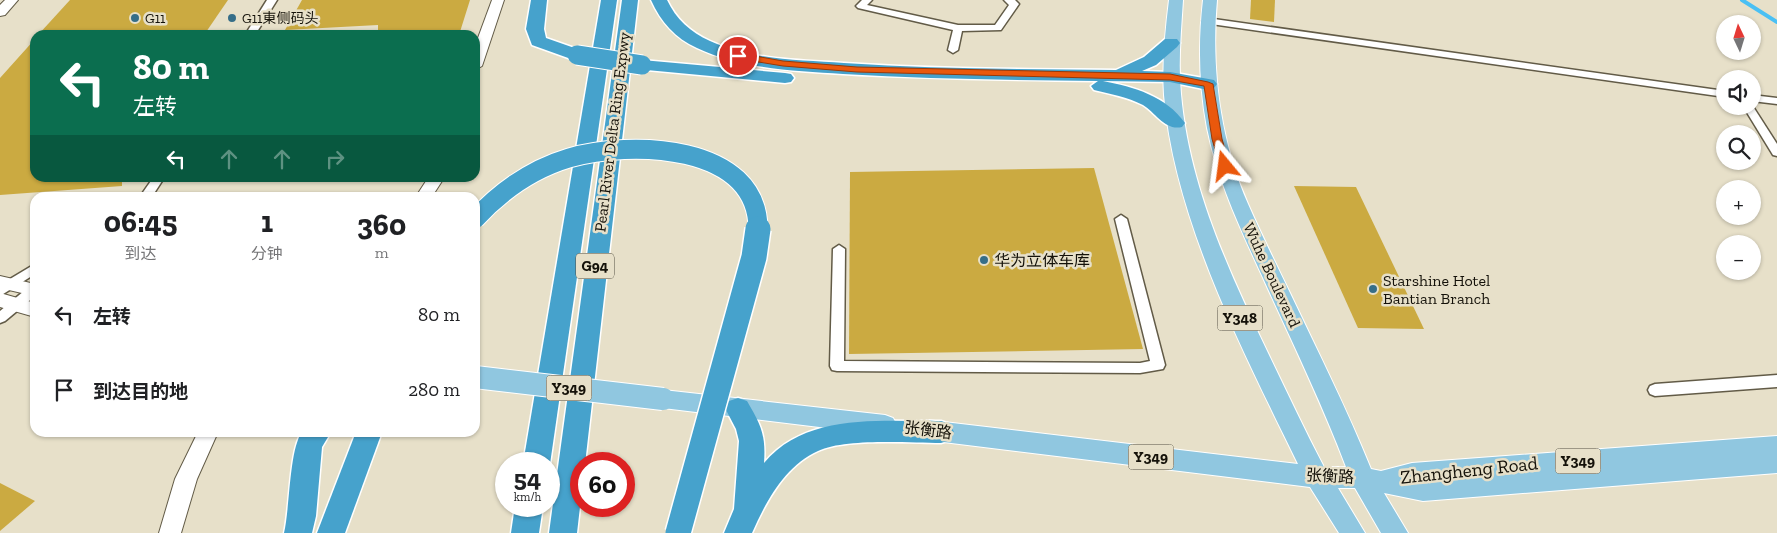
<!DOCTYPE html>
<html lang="zh">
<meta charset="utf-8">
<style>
body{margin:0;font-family:"Zilla Slab","Noto Sans SC",serif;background:#f6f6f6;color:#202124;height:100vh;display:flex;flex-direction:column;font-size:19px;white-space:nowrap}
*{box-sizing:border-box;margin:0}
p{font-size:16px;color:#757577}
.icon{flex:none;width:28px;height:28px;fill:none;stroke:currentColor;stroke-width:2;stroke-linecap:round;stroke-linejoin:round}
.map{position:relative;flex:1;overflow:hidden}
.side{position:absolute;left:30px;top:192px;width:450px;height:245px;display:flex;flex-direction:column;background:#fff;border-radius:15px;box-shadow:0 1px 4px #0004}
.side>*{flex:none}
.top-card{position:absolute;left:30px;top:30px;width:450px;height:152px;border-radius:15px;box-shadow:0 1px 4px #0004;background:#0b6e4f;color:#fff;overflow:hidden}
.needle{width:32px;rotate:356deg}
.fabs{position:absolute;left:1716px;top:15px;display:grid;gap:10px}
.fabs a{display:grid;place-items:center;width:45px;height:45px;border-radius:50%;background:#fff;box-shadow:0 1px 4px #0004;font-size:25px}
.speed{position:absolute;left:495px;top:452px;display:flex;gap:10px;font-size:25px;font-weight:700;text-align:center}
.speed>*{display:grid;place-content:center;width:65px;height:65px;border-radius:50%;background:#fff;box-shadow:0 1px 4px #0004;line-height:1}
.speed small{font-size:12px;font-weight:400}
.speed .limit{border:8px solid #d22;background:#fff;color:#111}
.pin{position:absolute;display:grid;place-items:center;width:42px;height:42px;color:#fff;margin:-21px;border:2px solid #fff;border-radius:50%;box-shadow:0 1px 5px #0007}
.me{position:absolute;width:55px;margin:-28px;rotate:344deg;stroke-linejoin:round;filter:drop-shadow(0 0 4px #0008)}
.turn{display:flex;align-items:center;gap:18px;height:105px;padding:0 20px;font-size:22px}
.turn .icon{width:65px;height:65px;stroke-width:2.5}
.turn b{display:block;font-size:35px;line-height:42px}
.lanes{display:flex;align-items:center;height:48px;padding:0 20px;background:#0003;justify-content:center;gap:25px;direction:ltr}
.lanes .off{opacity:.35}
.eta{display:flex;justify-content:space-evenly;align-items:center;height:85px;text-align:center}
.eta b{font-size:30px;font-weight:700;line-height:35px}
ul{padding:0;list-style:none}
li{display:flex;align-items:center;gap:15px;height:75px;padding:0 20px}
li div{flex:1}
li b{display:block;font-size:19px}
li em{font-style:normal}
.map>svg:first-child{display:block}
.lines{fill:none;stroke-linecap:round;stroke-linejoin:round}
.stream{stroke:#4ac0f4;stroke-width:4}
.building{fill:#cbaa41}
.street-casing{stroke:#625b47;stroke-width:3}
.secondary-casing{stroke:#625b47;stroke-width:2}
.primary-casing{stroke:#fff;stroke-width:2}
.highway-casing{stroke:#fff;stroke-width:3}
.street{fill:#fff;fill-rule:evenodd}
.secondary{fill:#fff;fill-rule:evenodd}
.primary{fill:#90c7e0;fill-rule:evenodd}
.highway{fill:#46a2cc;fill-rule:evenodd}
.primary-bridge-casing{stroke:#fff;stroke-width:24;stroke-linecap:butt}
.highway-bridge-far1-casing{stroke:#fff;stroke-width:21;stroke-linecap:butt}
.highway-bridge-casing{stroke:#fff;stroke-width:28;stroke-linecap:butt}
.primary-bridge{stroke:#90c7e0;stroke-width:22}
.highway-bridge-far1{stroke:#46a2cc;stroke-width:19}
.highway-bridge{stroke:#46a2cc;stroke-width:25}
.route{fill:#ea580c;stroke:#983908}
.poi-dot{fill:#366e88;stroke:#e7e0c9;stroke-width:2}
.labels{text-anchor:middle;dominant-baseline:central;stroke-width:5;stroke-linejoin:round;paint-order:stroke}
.far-poi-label{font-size:14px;fill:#141109;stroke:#e7e0c9;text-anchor:start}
.shield{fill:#e7e0c9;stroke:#534f43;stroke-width:1}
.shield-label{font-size:15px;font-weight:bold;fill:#141109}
.street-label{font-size:16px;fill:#141109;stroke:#e7e0c9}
.poi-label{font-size:16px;fill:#141109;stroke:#e7e0c9;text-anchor:start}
.near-street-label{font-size:19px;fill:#141109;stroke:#e7e0c9}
</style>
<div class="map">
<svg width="1777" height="533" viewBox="0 0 1777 533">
<rect width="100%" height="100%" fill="#e7e0c9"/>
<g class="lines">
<polyline class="stream" points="1742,0 1777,22"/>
</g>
<g class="building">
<polygon points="70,0 228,0 204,35 38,35"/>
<polygon points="302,0 470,0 459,35 378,35 378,25 285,30"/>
<polygon points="1251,0 1275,0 1274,22 1250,19"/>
<polygon points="35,39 35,178 122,178 122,186 0,195 0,78"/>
<polygon points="1094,168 1143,349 849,354 850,172"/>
<polygon points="1294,186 1356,187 1424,329 1358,328"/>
<polygon points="0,483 35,501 0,531"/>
</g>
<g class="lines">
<defs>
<g id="street">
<polygon points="267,0 277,0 255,35 245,35"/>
<polygon points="862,0 872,0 867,5 958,25 995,25 1009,5 1004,0 1015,0 1019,4 1001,30 962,31 958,50 953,53 948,50 953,30 858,8 856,6"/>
<polygon points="1207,18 1725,91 1725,97 1204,23 1202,21"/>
<polygon points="1752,95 1777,98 1777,104 1752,101"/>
<polygon points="1752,105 1777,144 1777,156 1773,155 1743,106"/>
<polygon points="153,178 164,178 151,198 139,198"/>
<polygon points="1121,215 1127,219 1165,365 1163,369 1140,373 837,371 832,370 830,366 833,249 839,245 845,249 844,361 1140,363 1150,361 1115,219"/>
<polygon points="35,264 35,274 0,296 0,285"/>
<polygon points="35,284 35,296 5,321 0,323 0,311 30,286"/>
<polygon points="1777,375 1777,387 1655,396 1650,394 1648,390 1650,386 1655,384"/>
</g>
<g id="secondary">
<polygon points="5,0 18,0 5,15 0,16 0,5"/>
<polygon points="492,0 504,0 482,66 475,70 475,46"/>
<polygon points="428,178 444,178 431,198 415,198"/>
<polygon points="0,276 35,284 35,296 0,288"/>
<polygon points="0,293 35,303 35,317 0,307"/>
<polygon points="198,432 218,432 197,479 181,533 159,533 175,479"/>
</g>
<g id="primary">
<path d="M1169,0H1183C1181,32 1178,63 1181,94C1189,185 1228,270 1267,351C1286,390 1304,429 1324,467H1346C1322,403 1292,342 1264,280C1241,230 1218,182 1207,128C1199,85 1198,43 1203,0H1217C1211,69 1220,140 1248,204C1261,234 1276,264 1290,293C1318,352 1347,409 1371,469L1381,471L1412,463L1777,436V473L1423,501L1384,493L1408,533H1381L1355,488H1338L1365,533H1339L1310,487L927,440L919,437L915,430L919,423L927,420L1298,464C1244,353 1174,219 1164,95C1162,63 1165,32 1169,0Z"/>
<polygon points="663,390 885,415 893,418 897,425 893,432 885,435 663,408 655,405 652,399 655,393"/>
</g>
<g id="highway">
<polygon points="531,0 547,0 544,29 546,38 583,51 586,55 583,59 571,59 532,45 526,29"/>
<polygon points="601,0 617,0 550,464 523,464"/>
<polygon points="622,0 638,0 585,464 581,464 581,498 577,533 549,533"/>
<path d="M651,0H667C676,19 690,32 710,41C751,60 799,60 844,63C934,69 1025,69 1116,70L1144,57L1165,39H1177L1180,43L1177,47L1156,65L1142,71L1170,72L1214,80L1217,84L1214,88L1208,90L1170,82L1103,81C1134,87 1166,96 1185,123L1182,127C1165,131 1156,113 1143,105C1127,97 1111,94 1094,90L1091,86L1098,81C1013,80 928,79 843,74C794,71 742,69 697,48C675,38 661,22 651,0Z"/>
<polygon points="642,60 785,73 791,74 794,78 791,82 785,83 636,69 633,65 636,61"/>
<path d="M738,398L747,401C761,425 766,435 764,463C807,412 881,422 941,421L950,424L954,432L950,440L941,443C909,443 846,438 818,451C785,466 766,501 752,533H724L734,509L739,441L736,429L725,408L729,401Z"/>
<path d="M302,432H331L322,447L316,516L312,533H284C290,508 289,450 302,432Z"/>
<polygon points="356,432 382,432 345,533 317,533"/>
<polygon points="515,506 543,506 539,533 511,533"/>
</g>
</defs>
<use href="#street" class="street-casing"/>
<use href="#secondary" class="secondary-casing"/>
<use href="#primary" class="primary-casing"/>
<use href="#highway" class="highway-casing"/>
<use href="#street" class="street"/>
<use href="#secondary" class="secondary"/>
<use href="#primary" class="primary"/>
<use href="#highway" class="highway"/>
<defs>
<polyline id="primary-bridge" points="475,377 663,399"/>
<g id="highway-bridge-far1">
<polyline points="577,55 642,65"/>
<path d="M475,219C501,191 532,169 569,158C629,140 759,143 758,230"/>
</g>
<polyline id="highway-bridge" points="678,533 754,257 758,229"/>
</defs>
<use href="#primary-bridge" class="primary-bridge-casing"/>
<use href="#highway-bridge-far1" class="highway-bridge-far1-casing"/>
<use href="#highway-bridge" class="highway-bridge-casing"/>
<use href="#primary-bridge" class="primary-bridge"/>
<use href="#highway-bridge-far1" class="highway-bridge-far1"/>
<use href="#highway-bridge" class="highway-bridge"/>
</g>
<polygon class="route" points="738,53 783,61 857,67 1170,74 1208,82 1213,84 1222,139 1230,166 1225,169 1220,166 1212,139 1204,86 1170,80 857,72 783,66 734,58 734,54"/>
<g class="poi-dot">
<circle cx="135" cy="18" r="5"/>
<circle cx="232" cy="18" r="5"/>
<circle cx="984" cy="260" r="5"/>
<circle cx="1373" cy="289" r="5"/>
</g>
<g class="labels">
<g class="far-poi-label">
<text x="145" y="18">G11</text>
<text x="242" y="18">G11東侧码头</text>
</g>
<g class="shield">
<rect x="576" y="253.5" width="38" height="25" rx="4"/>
<rect x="1217.5" y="305.5" width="45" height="25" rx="4"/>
<rect x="546.5" y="375.5" width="45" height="25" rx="4"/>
<rect x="1128.5" y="444.5" width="45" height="25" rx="4"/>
<rect x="1555.5" y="448.5" width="45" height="25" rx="4"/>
</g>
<g class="shield-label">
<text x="595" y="266">G94</text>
<text x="1240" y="318">Y348</text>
<text x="569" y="388">Y349</text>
<text x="1151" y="457">Y349</text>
<text x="1578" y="461">Y349</text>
</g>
<g class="street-label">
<text transform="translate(612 132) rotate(-83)">Pearl River Delta Ring Expwy</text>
<text transform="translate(1272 275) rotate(65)">Wuhe Boulevard</text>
<text transform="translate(928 430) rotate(7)">张衡路</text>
<text transform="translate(1330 476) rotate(3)">张衡路</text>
</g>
<g class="poi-label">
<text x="994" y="260">华为立体车库</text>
<text x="1383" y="280">Starshine Hotel<tspan x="1383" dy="18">Bantian Branch</tspan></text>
</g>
<g class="near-street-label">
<text transform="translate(1469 470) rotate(-6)">Zhangheng Road</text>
</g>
</g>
</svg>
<div class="fabs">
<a><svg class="needle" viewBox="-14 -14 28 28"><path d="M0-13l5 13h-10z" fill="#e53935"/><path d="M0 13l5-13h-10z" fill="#757577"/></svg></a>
<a><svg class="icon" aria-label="sound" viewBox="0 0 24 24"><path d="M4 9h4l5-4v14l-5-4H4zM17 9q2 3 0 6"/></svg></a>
<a><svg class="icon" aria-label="search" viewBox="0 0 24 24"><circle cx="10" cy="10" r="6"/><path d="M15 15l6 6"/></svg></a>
<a>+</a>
<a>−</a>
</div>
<div class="speed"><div>54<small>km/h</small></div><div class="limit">60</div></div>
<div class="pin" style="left:738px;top:56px;background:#d93025"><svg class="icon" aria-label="arrive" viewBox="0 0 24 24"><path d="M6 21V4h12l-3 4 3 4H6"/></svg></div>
<svg class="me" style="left:1225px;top:166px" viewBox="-20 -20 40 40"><path d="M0-17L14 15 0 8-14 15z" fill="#ea580c" stroke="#fff" stroke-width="4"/></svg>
<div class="top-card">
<div class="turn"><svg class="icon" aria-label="left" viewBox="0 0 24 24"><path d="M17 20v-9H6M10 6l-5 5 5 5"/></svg><div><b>80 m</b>左转</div></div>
<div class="lanes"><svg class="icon" aria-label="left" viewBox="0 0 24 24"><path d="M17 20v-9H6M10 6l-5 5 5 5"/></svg><svg class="icon off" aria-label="ahead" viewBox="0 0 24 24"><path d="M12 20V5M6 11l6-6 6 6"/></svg><svg class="icon off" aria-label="ahead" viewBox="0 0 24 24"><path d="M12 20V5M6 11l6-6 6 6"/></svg><svg class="icon off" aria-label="right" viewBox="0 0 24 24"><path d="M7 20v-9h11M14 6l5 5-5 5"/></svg></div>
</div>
<section class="side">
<div class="eta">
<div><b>06:45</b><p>到达</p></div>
<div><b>1</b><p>分钟</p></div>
<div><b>360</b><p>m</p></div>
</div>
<ul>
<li><svg class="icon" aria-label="left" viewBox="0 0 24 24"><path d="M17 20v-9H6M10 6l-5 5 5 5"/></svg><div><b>左转</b></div><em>80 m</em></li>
<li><svg class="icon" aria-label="arrive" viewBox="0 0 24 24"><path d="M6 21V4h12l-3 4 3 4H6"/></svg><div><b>到达目的地</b></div><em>280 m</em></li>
</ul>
</section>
</div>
